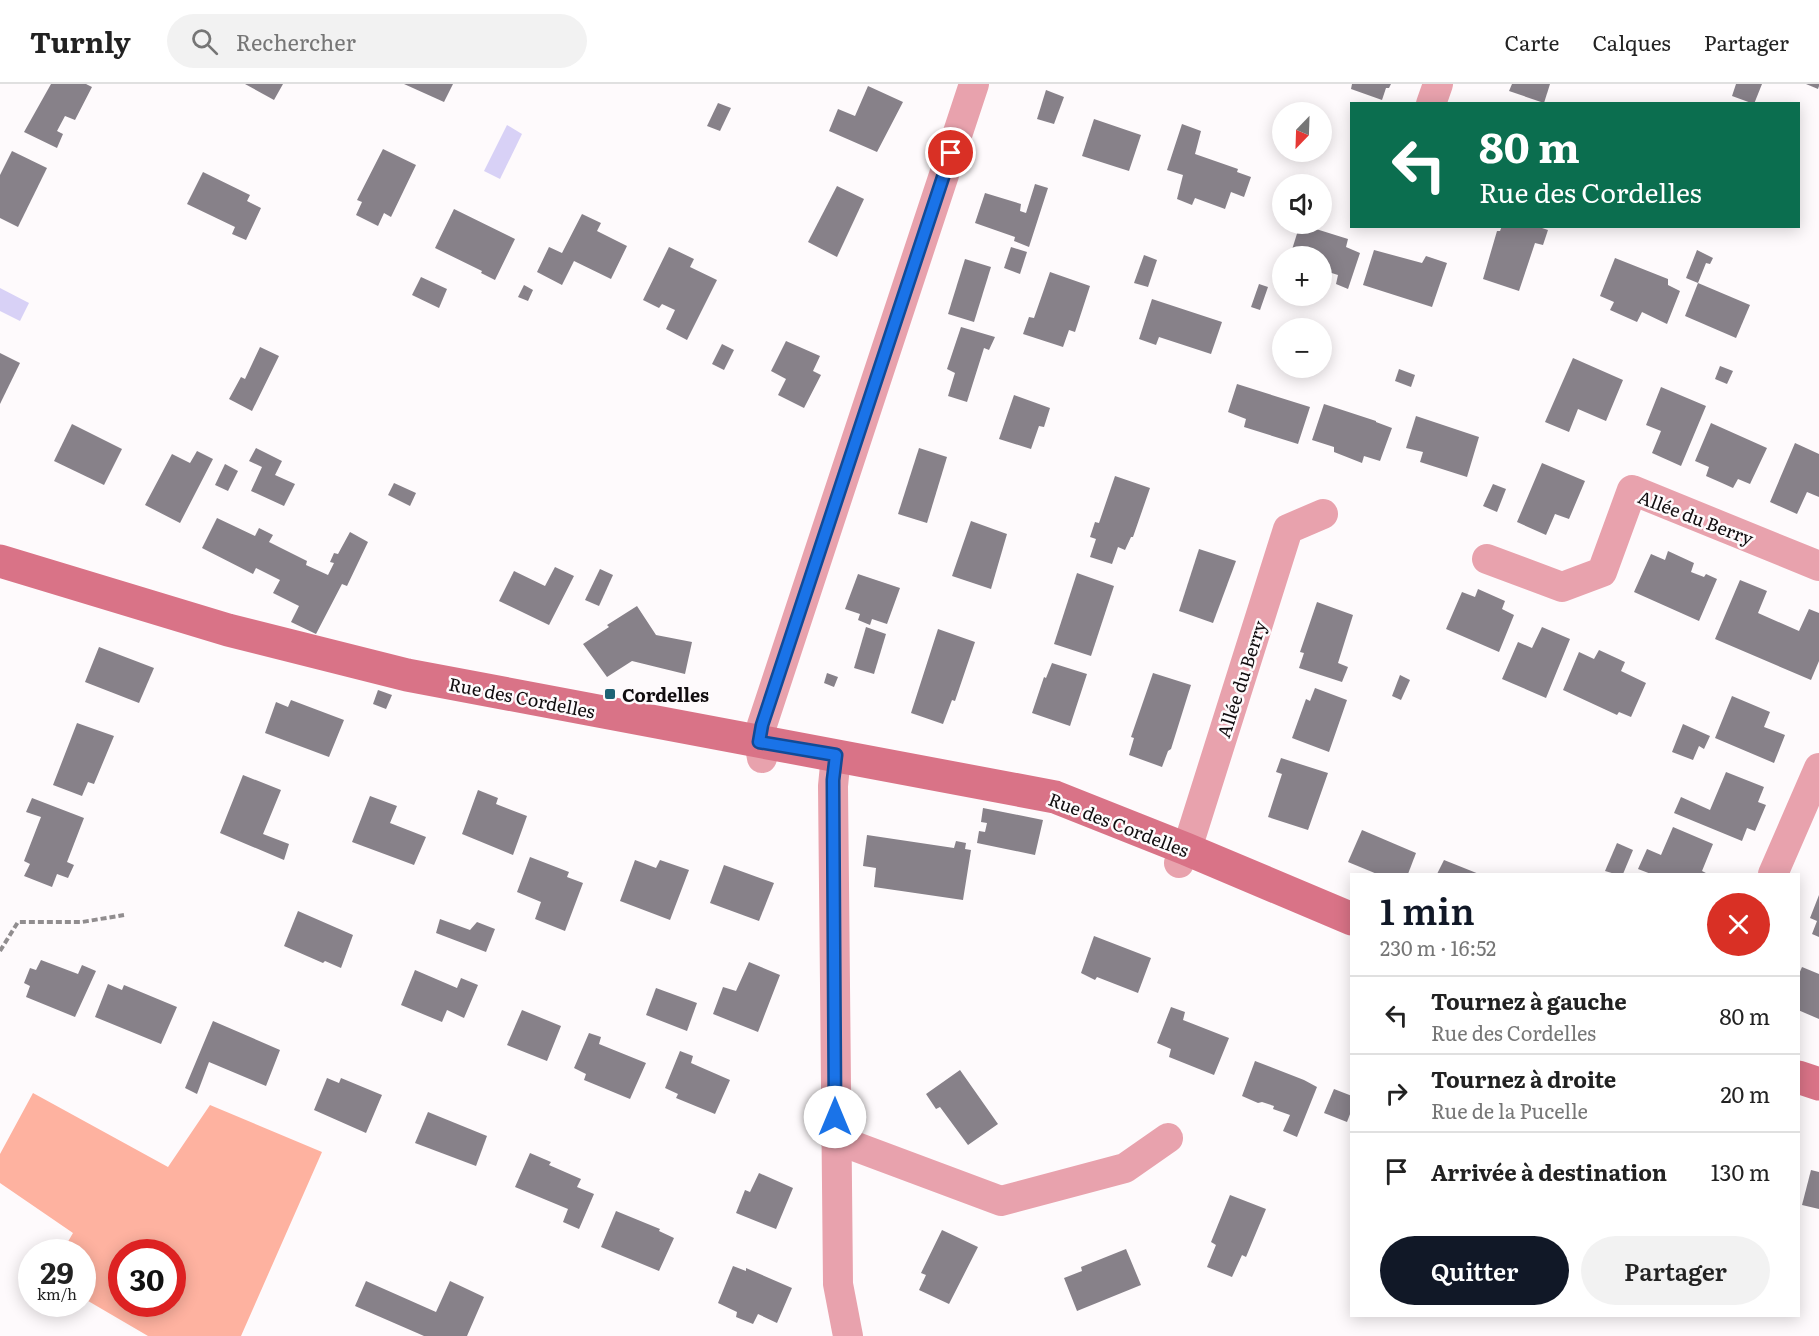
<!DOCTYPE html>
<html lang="fr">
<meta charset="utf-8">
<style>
body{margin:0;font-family:Literata,serif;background:#f2f2f2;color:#222;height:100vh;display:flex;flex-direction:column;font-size:22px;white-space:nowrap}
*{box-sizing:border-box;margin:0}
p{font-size:20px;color:#767676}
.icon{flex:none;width:33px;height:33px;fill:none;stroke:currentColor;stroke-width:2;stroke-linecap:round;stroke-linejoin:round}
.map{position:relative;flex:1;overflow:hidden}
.details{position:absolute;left:1350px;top:789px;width:450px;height:444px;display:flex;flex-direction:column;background:#fff;border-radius:0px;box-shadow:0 3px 15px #0003}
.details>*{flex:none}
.guide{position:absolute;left:1350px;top:18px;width:450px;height:126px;border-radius:0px;box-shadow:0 3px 15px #0003;background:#0b6e4f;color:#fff;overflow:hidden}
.needle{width:39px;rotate:203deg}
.buttons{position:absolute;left:1272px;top:18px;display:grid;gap:12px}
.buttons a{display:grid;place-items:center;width:60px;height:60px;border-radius:50%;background:#fff;box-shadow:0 3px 15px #0003;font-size:30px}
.speed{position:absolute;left:18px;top:1155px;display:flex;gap:12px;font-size:30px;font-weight:700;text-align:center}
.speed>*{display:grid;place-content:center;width:78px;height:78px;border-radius:50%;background:#fff;box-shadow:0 3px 15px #0003;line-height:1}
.speed small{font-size:15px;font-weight:400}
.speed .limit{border:9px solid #d22;background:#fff;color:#111}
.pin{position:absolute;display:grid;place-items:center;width:51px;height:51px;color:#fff;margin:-26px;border:3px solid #fff;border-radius:50%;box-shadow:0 2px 6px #0007}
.me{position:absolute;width:66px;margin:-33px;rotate:0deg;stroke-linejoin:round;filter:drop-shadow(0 0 4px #0008)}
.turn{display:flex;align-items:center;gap:21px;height:126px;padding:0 30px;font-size:27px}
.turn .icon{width:78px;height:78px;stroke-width:2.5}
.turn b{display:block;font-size:42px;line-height:51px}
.round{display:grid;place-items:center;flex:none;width:63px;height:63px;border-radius:32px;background:#f2f2f2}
.overview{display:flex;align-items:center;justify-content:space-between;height:102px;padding:0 30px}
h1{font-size:36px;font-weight:600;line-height:45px;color:#111827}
.button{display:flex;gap:12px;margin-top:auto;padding:12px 30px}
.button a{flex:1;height:69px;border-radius:36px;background:#111827;color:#fff;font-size:24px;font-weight:600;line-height:69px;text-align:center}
.button a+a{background:#f2f2f2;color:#222}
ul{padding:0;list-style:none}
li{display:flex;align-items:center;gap:18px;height:78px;padding:0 30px;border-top:2px solid #e0e0e0}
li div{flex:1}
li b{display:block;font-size:22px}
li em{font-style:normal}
header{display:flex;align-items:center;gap:36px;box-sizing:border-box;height:84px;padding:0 30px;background:#fff;border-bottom:2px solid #e0e0e0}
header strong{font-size:28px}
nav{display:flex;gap:33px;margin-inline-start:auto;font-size:21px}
.search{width:420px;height:54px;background:#f2f2f2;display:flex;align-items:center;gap:15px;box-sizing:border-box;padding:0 21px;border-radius:33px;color:#767676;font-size:22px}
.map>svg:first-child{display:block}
.green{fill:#feb2a0;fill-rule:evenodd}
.water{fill:#d8d1f6}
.building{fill:#878189}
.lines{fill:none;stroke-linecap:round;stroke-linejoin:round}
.path{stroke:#918d8f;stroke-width:4;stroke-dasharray:6 3;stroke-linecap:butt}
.street{stroke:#e8a2ad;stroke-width:30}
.secondary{stroke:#d97387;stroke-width:33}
.route-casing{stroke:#114b97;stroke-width:15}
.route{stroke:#1a73e8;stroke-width:10}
.poi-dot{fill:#1e6274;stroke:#fefafc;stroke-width:2}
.labels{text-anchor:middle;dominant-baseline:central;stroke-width:5;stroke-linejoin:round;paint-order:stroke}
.street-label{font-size:18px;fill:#110d0f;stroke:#fefafc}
.poi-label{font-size:18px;font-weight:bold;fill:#110d0f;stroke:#fefafc;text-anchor:start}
</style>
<header>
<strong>Turnly</strong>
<div class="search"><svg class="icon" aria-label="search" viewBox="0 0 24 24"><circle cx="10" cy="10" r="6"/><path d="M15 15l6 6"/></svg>Rechercher</div>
<nav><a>Carte</a><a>Calques</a><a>Partager</a></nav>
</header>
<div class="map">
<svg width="1819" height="1252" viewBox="0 0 1819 1252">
<rect width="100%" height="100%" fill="#fefafc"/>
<path class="green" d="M33,1009L168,1083L210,1021L322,1068L241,1252H148L83,1214L82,1168H62L73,1149L0,1099V1070ZM172,1168V1220H122V1168Z"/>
<g class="water">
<polygon points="507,41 522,50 500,95 484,87"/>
<polygon points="0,204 29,219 20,237 0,227"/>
</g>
<g class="building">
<polygon points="51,0 86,0 92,3 75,36 65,32 57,47 63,50 57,64 24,48"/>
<polygon points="245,0 283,0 274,16"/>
<polygon points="404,0 453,0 444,18"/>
<polygon points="1352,0 1391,0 1389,4 1386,4 1382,16 1351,5"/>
<polygon points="1512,0 1550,0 1544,19 1509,7"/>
<polygon points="1736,0 1762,0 1754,20 1732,12"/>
<polygon points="1806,0 1819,0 1819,2 1818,5"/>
<polygon points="868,2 903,18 877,68 829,47 838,25 855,32"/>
<polygon points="1046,6 1064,13 1054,40 1037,35"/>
<polygon points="718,19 731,24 720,47 707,42"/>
<polygon points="1094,35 1141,51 1129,87 1082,72"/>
<polygon points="1182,40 1201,47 1195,70 1238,85 1237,88 1251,93 1244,113 1231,108 1225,125 1195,114 1192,121 1177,115 1183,91 1167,86"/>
<polygon points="383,65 416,81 391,133 384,129 378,142 356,131 362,118 357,116"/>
<polygon points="12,67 47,84 18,143 0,134 0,91"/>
<polygon points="203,88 250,111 247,117 261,124 246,156 232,150 235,143 187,120"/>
<polygon points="1035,100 1048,104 1029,163 1014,157 1015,153 975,139 985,109 1021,120 1020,127 1026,129"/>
<polygon points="837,102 864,115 837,173 808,158"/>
<polygon points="454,125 515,155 495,196 481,189 482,187 435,164"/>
<polygon points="582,130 601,139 597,147 627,162 611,195 574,177 562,201 537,188 549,163 562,169"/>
<polygon points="1300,140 1348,155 1346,163 1360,169 1348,205 1336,200 1338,191 1322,186 1322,172 1290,172"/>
<polygon points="1502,142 1536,142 1548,146 1543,161 1535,159 1519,207 1483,195 1497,147 1500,147"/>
<polygon points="669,163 694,175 690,183 717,196 687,256 666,245 675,226 662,220 659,224 643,216"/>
<polygon points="1011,163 1027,168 1020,190 1004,184"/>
<polygon points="1374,166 1422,179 1426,172 1447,179 1432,223 1363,201"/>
<polygon points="1697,166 1713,174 1710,180 1706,179 1698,199 1686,194"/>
<polygon points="1144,171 1157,176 1148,203 1134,199"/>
<polygon points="1615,174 1668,195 1668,201 1680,207 1667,240 1642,228 1637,238 1610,226 1614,218 1600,212"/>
<polygon points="965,175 991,183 974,238 948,230"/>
<polygon points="1050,188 1090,202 1075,248 1069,246 1063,263 1023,250 1029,233 1034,234"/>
<polygon points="421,193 447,205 439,224 412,211"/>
<polygon points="1698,199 1750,221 1736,254 1685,232"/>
<polygon points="1259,200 1268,203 1260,226 1251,223"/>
<polygon points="524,201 533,206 528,217 518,213"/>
<polygon points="1152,215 1222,238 1211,270 1159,253 1156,261 1139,255"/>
<polygon points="961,243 995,253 989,266 984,264 967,318 948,312 955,289 947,285"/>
<polygon points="786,257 820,272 813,287 821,291 804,324 778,311 786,295 771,287"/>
<polygon points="722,260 734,266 724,286 712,280"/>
<polygon points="260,263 279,272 252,327 229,315 241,293 245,295"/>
<polygon points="0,269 20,279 0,320"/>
<polygon points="1573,274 1623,296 1606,337 1578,325 1569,348 1545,338"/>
<polygon points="1720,282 1733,287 1727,300 1715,295"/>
<polygon points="1399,285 1415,291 1411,303 1395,297"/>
<polygon points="1237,300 1310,323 1298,360 1244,343 1246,335 1228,328"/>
<polygon points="1661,303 1706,322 1681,382 1652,369 1661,347 1646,341"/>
<polygon points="1014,311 1050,324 1044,343 1039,342 1031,365 999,355"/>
<polygon points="1324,320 1376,337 1376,338 1392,344 1380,377 1364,372 1362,379 1334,368 1334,363 1312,356"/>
<polygon points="1416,332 1479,353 1467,393 1420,378 1423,368 1406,364"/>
<polygon points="1711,339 1767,364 1750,400 1738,395 1733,404 1722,399 1706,392 1709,383 1695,377"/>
<polygon points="72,340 122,365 104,401 54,377"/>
<polygon points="1795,359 1819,370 1819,413 1807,408 1797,430 1770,418"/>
<polygon points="256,364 282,377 275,391 295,400 284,422 251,407 262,383 249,377"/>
<polygon points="919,364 947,373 927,439 898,430"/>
<polygon points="197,367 213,375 180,439 145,421 172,370 190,379"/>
<polygon points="1542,379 1585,397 1569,435 1555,430 1546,451 1517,438"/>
<polygon points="225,380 238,387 228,407 215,401"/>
<polygon points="1115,392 1150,404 1133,453 1131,453 1125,466 1118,463 1112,480 1090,473 1096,455 1090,453 1095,438 1099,439"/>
<polygon points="394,399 416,409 410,422 388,411"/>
<polygon points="1493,400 1506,405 1497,428 1483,422"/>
<polygon points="217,434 255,452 259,444 273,451 269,458 307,477 306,481 328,491 334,479 330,478 334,469 338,470 350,448 368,458 347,502 342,500 316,550 291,538 299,522 273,509 280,496 256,484 253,490 202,464"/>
<polygon points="971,437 1007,450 991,505 952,492"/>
<polygon points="1199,465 1236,477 1213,539 1179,527"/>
<polygon points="1668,467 1694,479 1691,488 1704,493 1706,490 1717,495 1699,537 1634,508 1651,470 1665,476"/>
<polygon points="555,483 574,492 549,541 499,517 514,487 545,502"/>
<polygon points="600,485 613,491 599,522 585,516"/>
<polygon points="1077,489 1114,502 1091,572 1054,560"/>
<polygon points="858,490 900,504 887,540 872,535 870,541 858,536 860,530 845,525"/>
<polygon points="1740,496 1767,507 1758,529 1799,547 1809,525 1819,529 1819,577 1811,596 1715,555"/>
<polygon points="1478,505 1505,517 1502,525 1514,531 1499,568 1446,545 1462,508 1475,513"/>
<polygon points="1317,518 1353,531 1338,579 1348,583 1342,598 1299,584 1304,569 1300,568"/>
<polygon points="637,522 656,551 692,558 685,590 632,577 607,593 583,560 609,543 607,541"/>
<polygon points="866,543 886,550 874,590 854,584"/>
<polygon points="1542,543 1570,555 1546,614 1502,595 1518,558 1532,564"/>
<polygon points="938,545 975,558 955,617 952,616 943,640 911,629"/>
<polygon points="99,563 154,584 139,619 85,598"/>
<polygon points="1599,566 1625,578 1621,587 1646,599 1631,633 1619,628 1617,631 1563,606 1579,568 1594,575"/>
<polygon points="1052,579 1087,590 1070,642 1032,629 1044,593 1046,594"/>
<polygon points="827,589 838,593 834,603 824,599"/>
<polygon points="1153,589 1191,601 1171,665 1168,667 1162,683 1129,671 1134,654 1131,653"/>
<polygon points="1400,591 1410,596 1401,616 1392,612"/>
<polygon points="1315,604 1347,616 1329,668 1292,654 1306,615 1310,617"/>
<polygon points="378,606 392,611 386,625 373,620"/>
<polygon points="1732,612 1770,628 1764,643 1785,651 1774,679 1715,654"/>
<polygon points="291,616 344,636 329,673 265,649 276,618 288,623"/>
<polygon points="77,639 114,652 94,700 88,698 82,712 53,701"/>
<polygon points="1683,640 1710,652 1704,665 1699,662 1693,676 1672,668"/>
<polygon points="1281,674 1328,689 1308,746 1268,733 1282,690 1276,688"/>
<polygon points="1726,688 1764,703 1758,718 1766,721 1755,747 1747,744 1742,757 1674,729 1681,713 1710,726"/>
<polygon points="243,691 281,706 263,750 289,760 284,776 220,749"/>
<polygon points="478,706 498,714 496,720 527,732 513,771 462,750"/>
<polygon points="370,712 397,722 390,739 426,753 414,781 352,758"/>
<polygon points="32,714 84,734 67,778 74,781 68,794 57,790 52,803 24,792 30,780 24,777 41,733 26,728"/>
<polygon points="983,724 1043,736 1035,771 977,759 979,747 985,748 987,739 981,738"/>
<polygon points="1673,743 1713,760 1702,787 1708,790 1651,790 1638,785 1647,765 1661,771"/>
<polygon points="1362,746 1416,769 1408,790 1377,790 1348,778"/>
<polygon points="867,751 954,764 956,757 966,759 965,765 971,766 963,816 874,803 876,784 863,782"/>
<polygon points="1617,759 1633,766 1623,790 1615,790 1605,787"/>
<polygon points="530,773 569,788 567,793 583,799 565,847 535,835 541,818 517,808"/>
<polygon points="635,776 656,784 660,776 689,786 670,836 620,817"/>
<polygon points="1444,776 1479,790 1437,790"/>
<polygon points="724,781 774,799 759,837 710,819"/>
<polygon points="1819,811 1819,853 1812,850 1817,837 1810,834"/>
<polygon points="298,827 353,851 341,884 325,877 323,879 284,862"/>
<polygon points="440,835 470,846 477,838 495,845 486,868 436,849"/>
<polygon points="1094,852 1151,874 1138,909 1097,893 1095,896 1081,889"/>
<polygon points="41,876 78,890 82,881 96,887 75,933 26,913 30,902 24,899 30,884 36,886"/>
<polygon points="749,878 780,891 758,948 713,930 723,903 736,907"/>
<polygon points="1802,883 1819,890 1819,935 1798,926 1798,892"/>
<polygon points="415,886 457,904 461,894 478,901 464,934 447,926 442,938 401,921"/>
<polygon points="108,900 122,906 124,901 177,923 161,960 95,933"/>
<polygon points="656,904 697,919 687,947 646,931"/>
<polygon points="1171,923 1185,928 1183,936 1229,954 1214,991 1169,973 1171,965 1157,959"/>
<polygon points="522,926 561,942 547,977 507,961"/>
<polygon points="213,937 280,966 266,1002 209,978 197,1010 185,1004"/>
<polygon points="589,949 601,953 599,960 646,979 630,1015 584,996 586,990 574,984"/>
<polygon points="680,967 693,972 691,979 730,996 715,1030 676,1014 678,1010 665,1004"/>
<polygon points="1255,977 1304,996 1317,1003 1297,1053 1283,1047 1290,1031 1273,1025 1274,1022 1262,1018 1258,1019 1242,1012"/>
<polygon points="960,986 998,1040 968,1061 940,1023 936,1025 926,1010"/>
<polygon points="327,994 339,999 341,994 382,1011 366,1049 314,1026"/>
<polygon points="1334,1005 1352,1012 1352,1025 1347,1038 1324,1029"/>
<polygon points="428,1028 487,1052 476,1082 415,1059"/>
<polygon points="530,1069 551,1078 549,1081 581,1095 577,1103 594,1110 579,1145 563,1138 568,1125 515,1103"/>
<polygon points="1811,1086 1819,1088 1819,1125 1802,1121"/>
<polygon points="759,1089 793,1104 776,1145 736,1129 745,1106 750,1108"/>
<polygon points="1230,1111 1266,1125 1246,1173 1242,1171 1232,1193 1207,1183 1216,1161 1211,1158"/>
<polygon points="616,1127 660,1145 659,1147 674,1154 659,1187 601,1163"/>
<polygon points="942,1146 978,1163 949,1220 919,1206 926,1191 921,1189"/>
<polygon points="1126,1165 1141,1201 1077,1227 1064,1194 1082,1187 1081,1183"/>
<polygon points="733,1182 746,1187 746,1184 792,1204 777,1239 758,1230 753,1240 736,1233 737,1228 718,1219"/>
<polygon points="366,1197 436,1228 450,1197 484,1213 467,1252 424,1252 355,1222"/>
</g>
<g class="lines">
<polyline class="path" points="0,867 18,838 82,838 124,831"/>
<g class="street">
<polyline points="1431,20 1438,0"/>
<polyline points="1487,475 1562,503 1602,488 1632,406 1819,482"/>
<polyline points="836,671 833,702 838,1200 848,1252"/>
<polyline points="762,674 759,658 762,641 974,0"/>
<polyline points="1179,779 1192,749 1288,445 1323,430"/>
<polyline points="1773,790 1819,684"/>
<polyline points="835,1055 1001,1117 1125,1084 1168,1054"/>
</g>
<g class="secondary">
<polyline points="0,477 228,546 407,591 1055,713 1186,765 1352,835"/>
<polyline points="1798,993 1819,1000"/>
</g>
</g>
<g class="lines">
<defs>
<polyline id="route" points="835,1033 833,696 836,671 759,658 762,641 951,69"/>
</defs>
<use href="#route" class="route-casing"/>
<use href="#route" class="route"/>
</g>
<rect class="poi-dot" x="604" y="604" width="12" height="12" rx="3"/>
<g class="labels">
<g class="street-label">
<text transform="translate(1696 433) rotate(21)">Allée du Berry</text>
<text transform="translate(1241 595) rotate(-72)">Allée du Berry</text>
<text transform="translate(522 613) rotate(11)">Rue des Cordelles</text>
<text transform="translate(1119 740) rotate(21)">Rue des Cordelles</text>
</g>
<g class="poi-label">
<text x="622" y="610">Cordelles</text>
</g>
</g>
</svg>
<div class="buttons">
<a><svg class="needle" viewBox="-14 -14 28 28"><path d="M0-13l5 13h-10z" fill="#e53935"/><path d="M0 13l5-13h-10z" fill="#767676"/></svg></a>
<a><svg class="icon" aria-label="sound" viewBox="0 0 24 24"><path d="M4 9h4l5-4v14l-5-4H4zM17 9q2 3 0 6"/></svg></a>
<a>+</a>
<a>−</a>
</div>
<div class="speed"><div>29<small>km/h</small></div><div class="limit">30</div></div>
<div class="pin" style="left:951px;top:69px;background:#d93025"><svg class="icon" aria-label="arrive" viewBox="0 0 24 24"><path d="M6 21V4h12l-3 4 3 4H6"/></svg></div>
<svg class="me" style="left:835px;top:1033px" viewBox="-20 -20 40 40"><circle r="19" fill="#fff"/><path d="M0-13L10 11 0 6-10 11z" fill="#1a73e8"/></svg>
<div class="guide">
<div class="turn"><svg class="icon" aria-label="left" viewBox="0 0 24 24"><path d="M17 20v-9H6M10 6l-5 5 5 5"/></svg><div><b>80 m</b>Rue des Cordelles</div></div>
</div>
<section class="details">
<div class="overview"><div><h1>1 min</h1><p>230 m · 16:52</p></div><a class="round" style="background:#d93025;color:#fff"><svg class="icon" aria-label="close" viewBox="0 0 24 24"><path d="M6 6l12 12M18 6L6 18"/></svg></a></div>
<ul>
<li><svg class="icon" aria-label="left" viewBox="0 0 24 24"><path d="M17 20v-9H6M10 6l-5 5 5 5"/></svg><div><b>Tournez à gauche</b><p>Rue des Cordelles</p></div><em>80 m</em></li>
<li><svg class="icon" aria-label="right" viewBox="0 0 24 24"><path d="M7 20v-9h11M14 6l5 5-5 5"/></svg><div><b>Tournez à droite</b><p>Rue de la Pucelle</p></div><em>20 m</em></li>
<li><svg class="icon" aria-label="arrive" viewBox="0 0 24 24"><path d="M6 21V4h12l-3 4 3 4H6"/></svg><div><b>Arrivée à destination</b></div><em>130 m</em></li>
</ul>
<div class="button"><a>Quitter</a><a>Partager</a></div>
</section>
</div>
